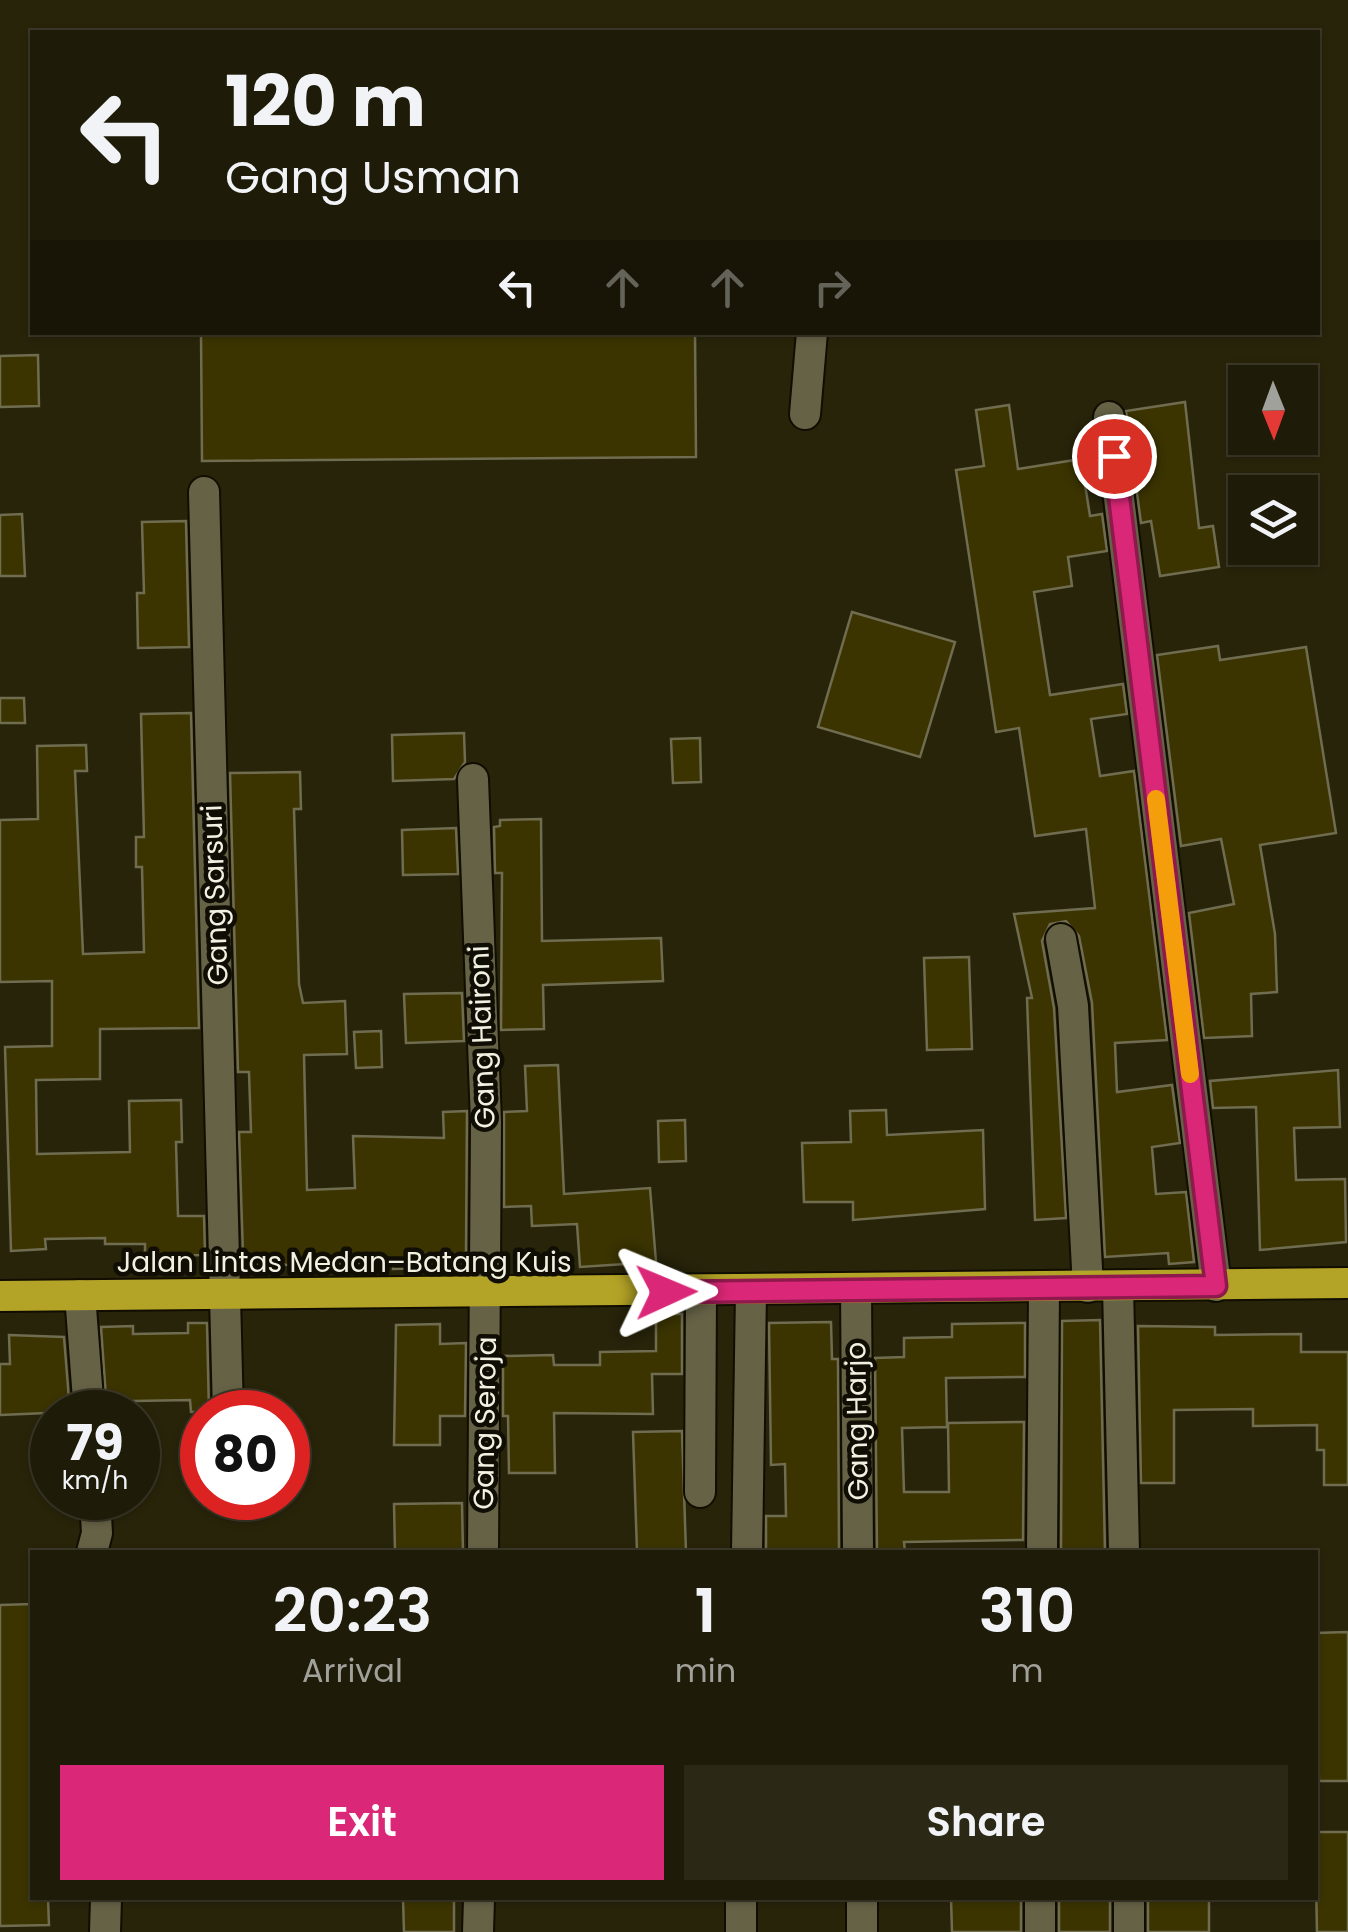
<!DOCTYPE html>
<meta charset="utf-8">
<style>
body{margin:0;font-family:Poppins,sans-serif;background:#2b2816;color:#f1f3f6;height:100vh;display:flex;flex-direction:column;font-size:38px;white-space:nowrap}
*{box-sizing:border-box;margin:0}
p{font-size:32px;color:#a1a19c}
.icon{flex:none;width:55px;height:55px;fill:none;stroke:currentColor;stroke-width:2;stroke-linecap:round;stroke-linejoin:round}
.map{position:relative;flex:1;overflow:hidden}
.side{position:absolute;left:30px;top:1550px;width:1288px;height:350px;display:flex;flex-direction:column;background:#1e1b08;border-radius:0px;box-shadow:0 2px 8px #0004,0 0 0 2px #3c3929}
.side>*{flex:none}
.hud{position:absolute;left:30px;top:30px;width:1290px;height:305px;border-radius:0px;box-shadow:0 2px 8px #0004,0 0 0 2px #3c3929;background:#1e1b08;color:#f1f3f6;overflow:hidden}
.needle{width:65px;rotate:179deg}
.fabs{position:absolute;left:1228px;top:365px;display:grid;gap:20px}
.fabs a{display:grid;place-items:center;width:90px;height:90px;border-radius:0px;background:#1e1b08;box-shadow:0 2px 8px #0004,0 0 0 2px #3c3929;font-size:50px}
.speed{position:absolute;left:30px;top:1390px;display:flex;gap:20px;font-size:50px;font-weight:700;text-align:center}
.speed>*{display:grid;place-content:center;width:130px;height:130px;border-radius:50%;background:#1e1b08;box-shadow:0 2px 8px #0004,0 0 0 2px #3c3929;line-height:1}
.speed small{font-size:25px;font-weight:400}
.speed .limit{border:15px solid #d22;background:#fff;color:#111}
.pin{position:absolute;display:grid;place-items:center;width:85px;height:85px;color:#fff;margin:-42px;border:5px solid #fff;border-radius:50%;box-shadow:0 2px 10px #0007}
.me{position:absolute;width:110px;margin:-55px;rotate:89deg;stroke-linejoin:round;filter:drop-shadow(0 0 8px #0008)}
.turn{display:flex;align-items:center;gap:35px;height:210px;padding:0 30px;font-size:45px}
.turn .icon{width:130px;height:130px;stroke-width:2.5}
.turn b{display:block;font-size:70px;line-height:85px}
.lanes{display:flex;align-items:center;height:95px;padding:0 30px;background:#0003;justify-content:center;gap:50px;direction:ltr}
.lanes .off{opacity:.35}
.eta{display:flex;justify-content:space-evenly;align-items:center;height:170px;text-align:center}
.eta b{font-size:60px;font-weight:600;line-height:70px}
.primary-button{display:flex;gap:20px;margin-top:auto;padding:20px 30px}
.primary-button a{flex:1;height:115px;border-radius:0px;background:#db2777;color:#fff;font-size:40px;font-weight:600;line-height:115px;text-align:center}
.primary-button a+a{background:#2b2816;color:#f1f3f6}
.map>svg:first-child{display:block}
.building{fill:#3b3401;stroke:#706c50;stroke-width:2.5}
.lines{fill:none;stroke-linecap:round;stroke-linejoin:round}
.street-casing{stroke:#110d00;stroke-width:34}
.highway-casing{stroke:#110d00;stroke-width:34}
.street{stroke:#656246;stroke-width:30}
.highway{stroke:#b3a326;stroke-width:30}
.route-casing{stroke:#8e194d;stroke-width:25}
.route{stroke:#db2777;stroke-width:18}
.slow{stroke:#f59e0b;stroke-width:18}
.labels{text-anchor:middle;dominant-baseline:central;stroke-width:9;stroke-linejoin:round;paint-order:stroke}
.street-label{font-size:28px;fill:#f2f0e0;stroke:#0f0d04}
</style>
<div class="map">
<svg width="1348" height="1932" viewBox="0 0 1348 1932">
<rect width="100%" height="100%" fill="#28240a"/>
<g class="building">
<polygon points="201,332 695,332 696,457 202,461"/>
<polygon points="38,355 39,406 0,407 0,356"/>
<polygon points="1185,402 1199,528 1213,526 1219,567 1160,576 1151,521 1141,523 1126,411"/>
<polygon points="1009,405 1018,469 1081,459 1090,516 1102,514 1107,551 1068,557 1072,586 1034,592 1050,695 1123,684 1127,714 1091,719 1100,776 1134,771 1167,1040 1115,1043 1117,1092 1172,1085 1180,1143 1152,1147 1156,1194 1186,1192 1194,1262 1169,1264 1168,1253 1105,1257 1092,1003 1079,936 1066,921 1050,924 1042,941 1054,1008 1066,1218 1035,1220 1027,998 1032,998 1014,914 1095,908 1086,829 1035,836 1019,728 996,732 956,470 984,466 976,410"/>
<polygon points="22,514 25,576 0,576 0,515"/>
<polygon points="186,521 189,647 138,648 137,593 144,593 142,522"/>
<polygon points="852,612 955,642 920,757 818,727"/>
<polygon points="1218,646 1220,660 1306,647 1336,833 1260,845 1275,934 1277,992 1251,994 1252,1036 1204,1038 1189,913 1234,904 1221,839 1181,846 1157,655"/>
<polygon points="0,698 24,698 25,723 0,723"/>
<polygon points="191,713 199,1028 100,1029 100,1079 36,1080 37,1154 130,1152 129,1101 181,1100 182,1142 176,1142 178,1216 204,1216 205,1255 145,1256 145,1244 105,1244 105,1238 45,1239 46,1249 11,1251 5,1047 52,1046 52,981 0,982 0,820 38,819 37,746 86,745 87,771 75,771 83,954 144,952 142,867 136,867 136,837 144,837 141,714"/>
<polygon points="464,733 465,762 454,779 393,781 392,735"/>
<polygon points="700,738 701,782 673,783 671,739"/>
<polygon points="300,772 301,809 294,809 299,984 303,1003 345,1001 347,1054 304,1055 307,1190 355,1188 353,1136 444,1138 443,1112 467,1111 466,1254 424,1254 425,1268 393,1269 393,1262 248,1266 247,1255 243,1255 239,1132 251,1132 249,1072 238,1072 230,773"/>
<polygon points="541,819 542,941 661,938 663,981 543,985 544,1029 501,1030 502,873 495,873 494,827 500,826 500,820"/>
<polygon points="456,828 458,874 403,875 402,830"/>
<polygon points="969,957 972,1049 927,1050 924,958"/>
<polygon points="462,993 464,1041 406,1043 404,994"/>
<polygon points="381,1031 382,1067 356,1068 354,1032"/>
<polygon points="558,1065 564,1194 650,1188 656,1262 580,1267 577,1224 532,1226 531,1206 504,1207 504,1112 527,1111 525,1066"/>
<polygon points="1338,1070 1340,1127 1294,1128 1296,1180 1345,1179 1346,1242 1260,1250 1256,1107 1213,1108 1210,1081"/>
<polygon points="886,1110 887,1135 983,1130 985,1209 853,1220 853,1202 804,1202 802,1143 851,1142 850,1111"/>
<polygon points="685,1120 686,1161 659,1162 658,1121"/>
<polygon points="656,1314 682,1314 682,1374 652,1374 653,1414 554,1413 555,1473 509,1473 508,1416 503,1416 503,1356 553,1355 554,1365 600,1365 600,1352 656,1351"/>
<polygon points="1100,1320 1105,1552 1061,1552 1062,1321"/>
<polygon points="831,1322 832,1359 838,1359 839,1552 766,1552 766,1516 786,1516 785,1464 771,1465 769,1323"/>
<polygon points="188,1323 207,1323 209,1412 191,1412 190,1400 134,1401 134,1412 107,1412 101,1327 133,1326 133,1334 188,1333"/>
<polygon points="1025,1323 1025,1377 946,1378 947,1427 902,1428 904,1492 949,1492 948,1423 1024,1422 1023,1540 904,1542 905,1552 877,1552 875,1358 904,1357 904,1338 952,1337 952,1324"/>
<polygon points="440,1324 440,1344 466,1343 465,1416 440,1416 440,1445 394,1445 396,1325"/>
<polygon points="1138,1326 1215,1327 1215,1335 1301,1334 1301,1352 1348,1352 1348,1485 1324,1485 1324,1450 1317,1450 1317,1425 1253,1426 1253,1409 1174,1410 1174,1483 1141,1483"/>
<polygon points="9,1335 64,1337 70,1412 0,1415 0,1364 10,1364"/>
<polygon points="682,1431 686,1552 637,1552 633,1432"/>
<polygon points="462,1503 463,1552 395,1552 394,1504"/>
<polygon points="32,1604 32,1898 48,1898 49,1925 0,1926 0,1605"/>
<polygon points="1348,1632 1348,1781 1319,1781 1315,1633"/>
<polygon points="1315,1832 1348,1832 1348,1932 1317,1932"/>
<polygon points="403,1898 454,1898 454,1932 404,1932"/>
<polygon points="951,1898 1021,1898 1021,1932 952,1932"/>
<rect x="1059" y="1898" width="51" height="34"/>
<rect x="1148" y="1898" width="61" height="34"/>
</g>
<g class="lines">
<defs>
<g id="street">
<polyline points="805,414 812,332"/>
<polyline points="1109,417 1216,1286"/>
<polyline points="204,492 228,1412"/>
<polyline points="473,779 486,1122 483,1552"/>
<polyline points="1061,939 1073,1006 1088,1287"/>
<polyline points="1118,1287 1124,1552"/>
<polyline points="856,1290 858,1552"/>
<polyline points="80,1295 89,1412"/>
<polyline points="700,1492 701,1291"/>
<polyline points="92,1552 97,1533 95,1498"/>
<polyline points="747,1552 751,1291"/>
<polyline points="1042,1552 1044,1288"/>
<polyline points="862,1898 862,1932"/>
<polyline points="105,1932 106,1898"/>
<polyline points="478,1932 479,1898"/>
<polyline points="741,1932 741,1898"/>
<polyline points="1040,1932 1040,1898"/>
<polyline points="1129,1932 1129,1898"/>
</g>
<polyline id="highway" points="0,1296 1348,1283"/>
</defs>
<use href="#street" class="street-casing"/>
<use href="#highway" class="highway-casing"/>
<use href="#street" class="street"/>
<use href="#highway" class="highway"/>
</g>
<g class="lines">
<defs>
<polyline id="route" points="666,1292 1216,1286 1114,456"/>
</defs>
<use href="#route" class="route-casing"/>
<use href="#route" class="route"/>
<polyline class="slow" points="1156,799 1190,1074"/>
</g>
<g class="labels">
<g class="street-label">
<text transform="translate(215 895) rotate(-92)">Gang Sarsuri</text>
<text transform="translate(482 1037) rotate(-92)">Gang Haironi</text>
<text x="344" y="1262">Jalan Lintas Medan–Batang Kuis</text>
<text transform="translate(857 1421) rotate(-91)">Gang Harjo</text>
<text transform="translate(485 1423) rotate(-89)">Gang Seroja</text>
</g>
</g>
</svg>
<div class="fabs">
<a><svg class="needle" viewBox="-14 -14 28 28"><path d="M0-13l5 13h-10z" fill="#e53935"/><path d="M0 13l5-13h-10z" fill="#a1a19c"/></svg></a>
<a><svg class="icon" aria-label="layers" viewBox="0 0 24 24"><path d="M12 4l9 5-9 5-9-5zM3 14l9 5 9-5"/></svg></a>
</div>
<div class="speed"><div>79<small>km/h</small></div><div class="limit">80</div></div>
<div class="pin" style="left:1114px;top:456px;background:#d93025"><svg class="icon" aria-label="arrive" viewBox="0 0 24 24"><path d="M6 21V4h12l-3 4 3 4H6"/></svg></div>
<svg class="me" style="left:666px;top:1292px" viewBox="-20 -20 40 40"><path d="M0-17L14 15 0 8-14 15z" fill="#db2777" stroke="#fff" stroke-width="4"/></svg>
<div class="hud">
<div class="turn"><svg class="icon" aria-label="left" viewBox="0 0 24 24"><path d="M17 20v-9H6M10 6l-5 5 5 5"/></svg><div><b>120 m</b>Gang Usman</div></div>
<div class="lanes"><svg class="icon" aria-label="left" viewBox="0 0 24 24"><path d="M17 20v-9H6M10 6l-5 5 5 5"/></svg><svg class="icon off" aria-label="ahead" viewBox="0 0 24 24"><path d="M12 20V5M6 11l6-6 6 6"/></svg><svg class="icon off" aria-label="ahead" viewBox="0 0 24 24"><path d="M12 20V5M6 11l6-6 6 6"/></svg><svg class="icon off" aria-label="right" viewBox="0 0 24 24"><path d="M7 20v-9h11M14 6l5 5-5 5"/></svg></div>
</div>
<section class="side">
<div class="eta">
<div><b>20:23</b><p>Arrival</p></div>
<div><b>1</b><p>min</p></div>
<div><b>310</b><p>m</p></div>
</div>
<div class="primary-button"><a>Exit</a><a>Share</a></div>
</section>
</div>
